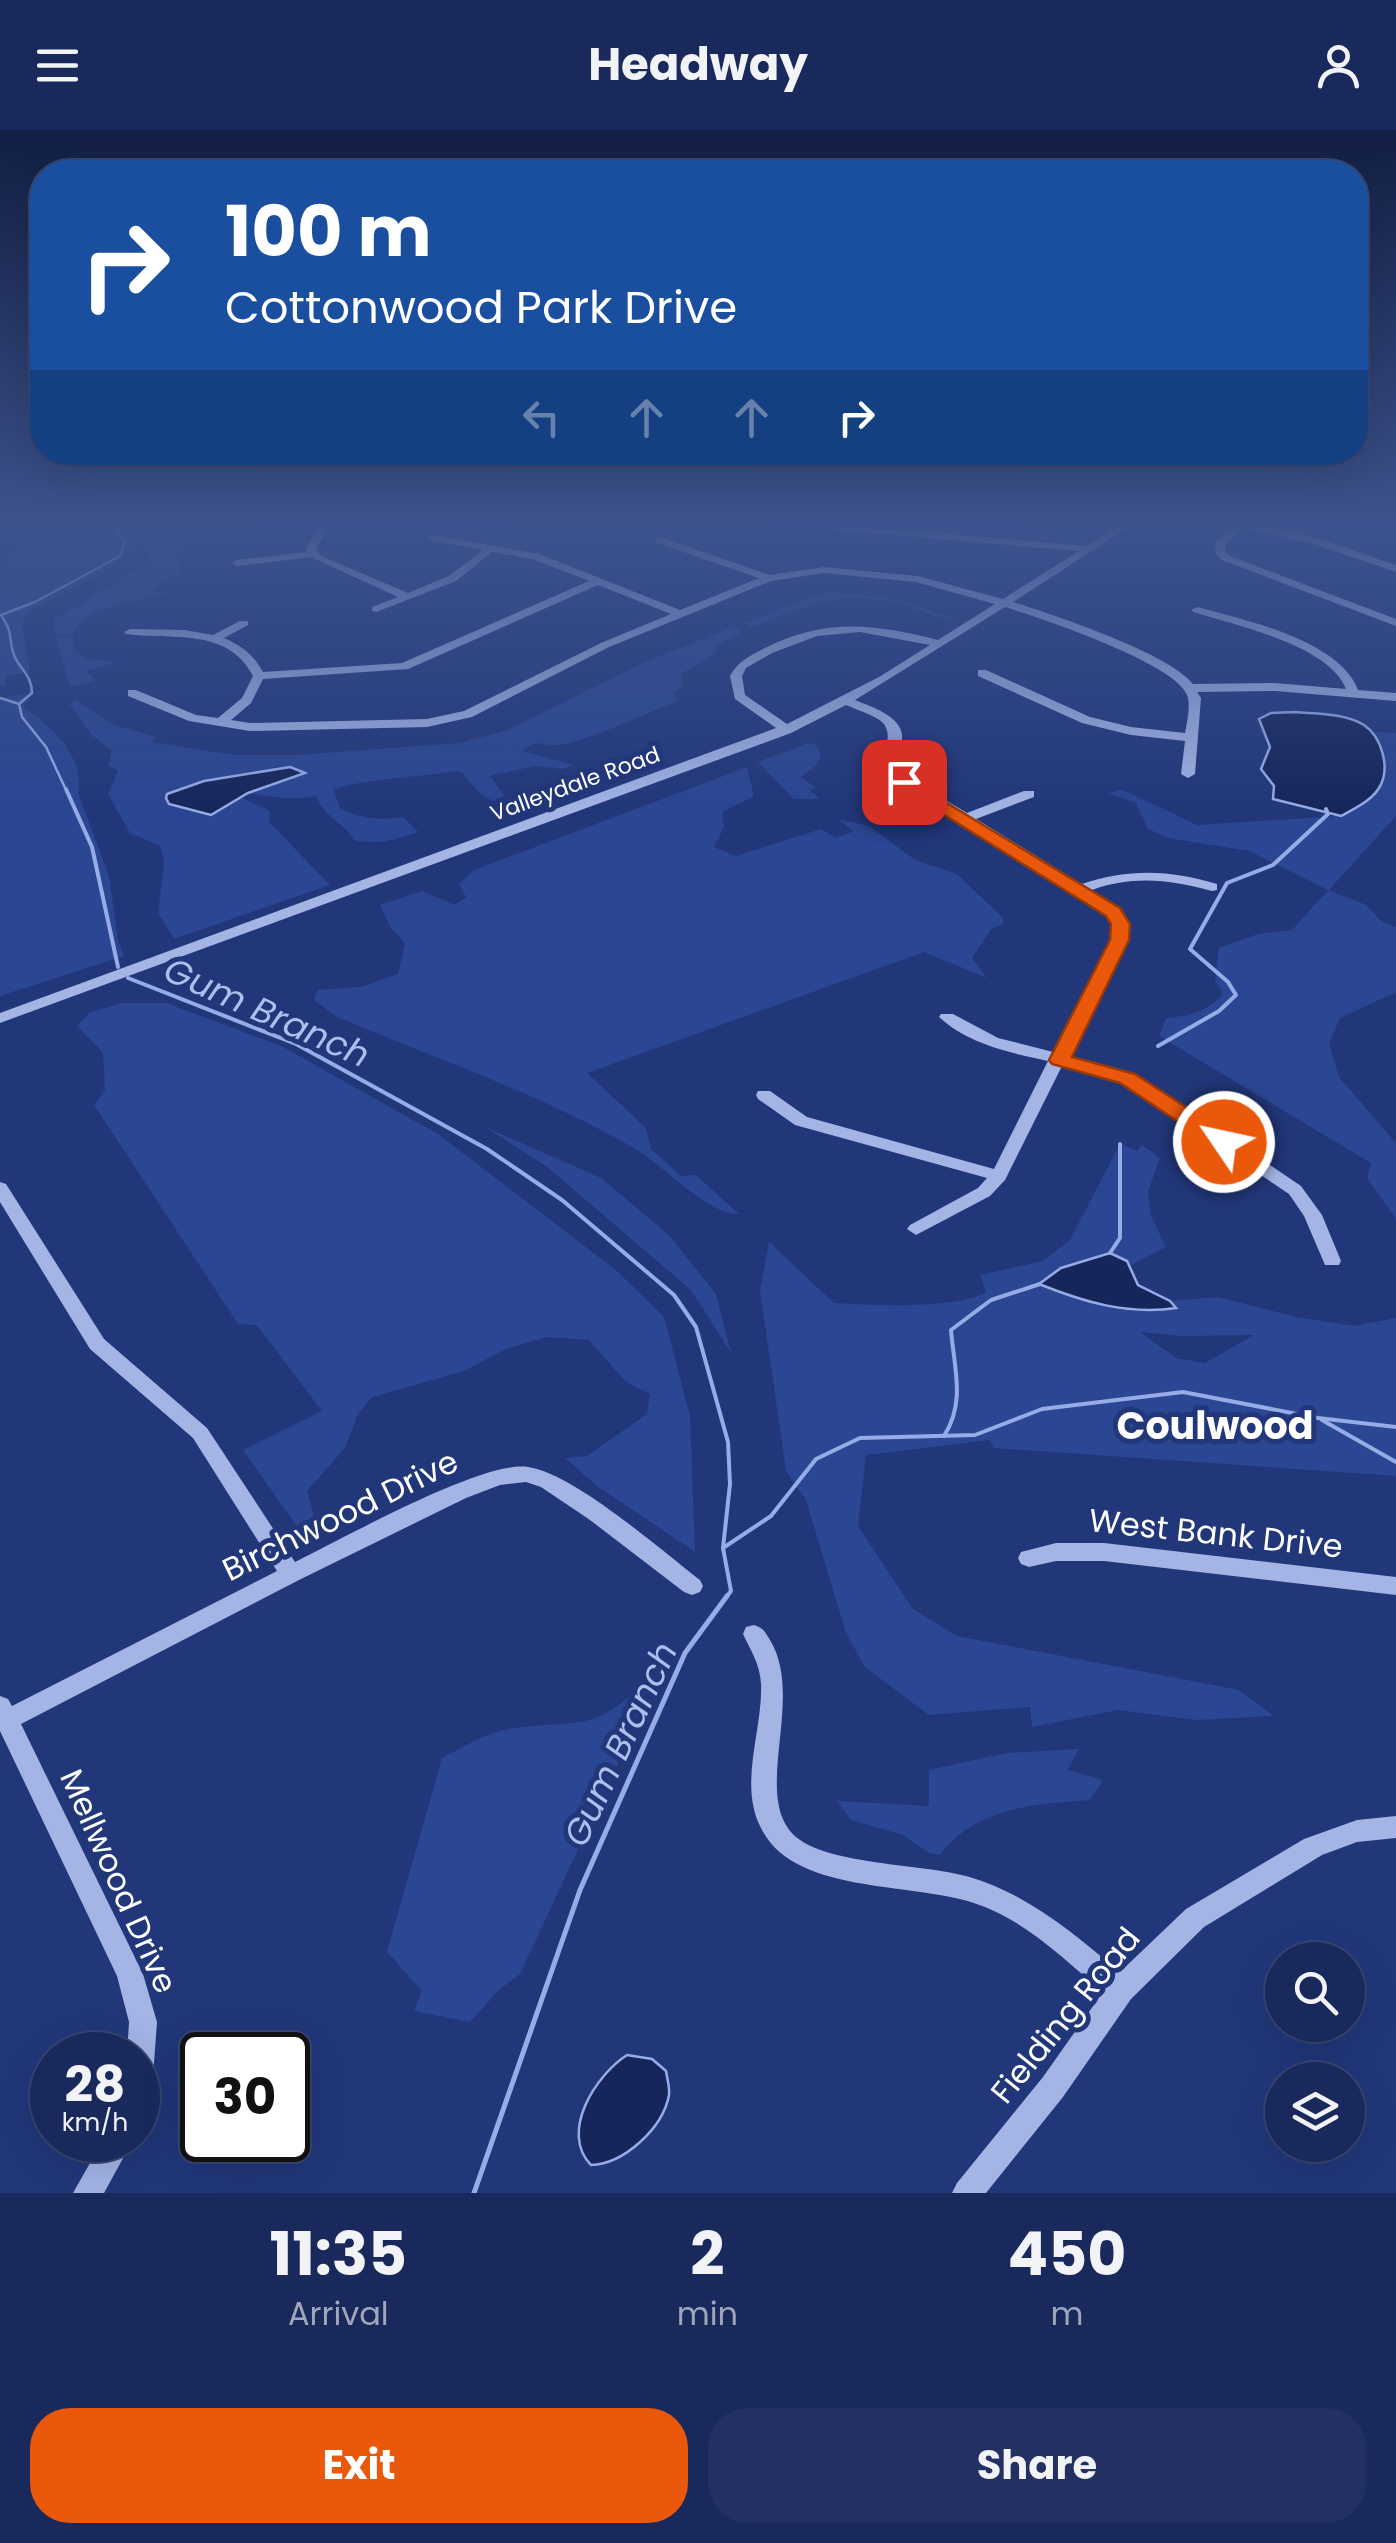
<!DOCTYPE html>
<style>
body{margin:0;font-family:Poppins,sans-serif;background:#223162;color:#f1f3f6;height:100vh;display:flex;flex-direction:column;font-size:38px;white-space:nowrap}
*{box-sizing:border-box;margin:0}
p{font-size:32px;color:#9fa6bb}
.icon{flex:none;width:55px;height:55px;fill:none;stroke:currentColor;stroke-width:2;stroke-linecap:round;stroke-linejoin:round}
.map{position:relative;height:2063px;overflow:hidden}
.sheet{display:flex;flex-direction:column;background:#19295c;flex:1}
.sheet>*{flex:none}
.guide{position:absolute;left:30px;top:30px;width:1338px;height:305px;border-radius:40px;box-shadow:0 10px 40px #0002,0 0 0 2px #374572;background:#1a4fa0;color:#fff;overflow:hidden}
.fabs{position:absolute;left:1265px;top:1812px;display:grid;gap:20px}
.fabs a{display:grid;place-items:center;width:100px;height:100px;border-radius:50%;background:#19295c;box-shadow:0 10px 40px #0002,0 0 0 2px #374572;font-size:50px}
.speed{position:absolute;left:30px;top:1902px;display:flex;gap:20px;font-size:50px;font-weight:700;text-align:center}
.speed>*{display:grid;place-content:center;width:130px;height:130px;border-radius:50%;background:#19295c;box-shadow:0 10px 40px #0002,0 0 0 2px #374572;line-height:1}
.speed small{font-size:25px;font-weight:400}
.speed .limit{border:5px solid #111;border-radius:15px;background:#fff;color:#111}
.pin{position:absolute;display:grid;place-items:center;width:85px;height:85px;color:#fff;margin:-42px;border-radius:20px;box-shadow:0 5px 15px #0006}
.me{position:absolute;width:110px;margin:-55px;rotate:304deg;stroke-linejoin:round;filter:drop-shadow(0 0 8px #0008)}
.turn{display:flex;align-items:center;gap:35px;height:210px;padding:0 30px;font-size:45px}
.turn .icon{width:130px;height:130px;stroke-width:2.5}
.turn b{display:block;font-size:70px;line-height:85px}
.lanes{display:flex;align-items:center;height:95px;padding:0 30px;background:#0003;justify-content:center;gap:50px;direction:ltr}
.lanes .off{opacity:.35}
.eta{display:flex;justify-content:space-evenly;align-items:center;height:170px;text-align:center}
.eta b{font-size:60px;font-weight:700;line-height:70px}
.action{display:flex;gap:20px;margin-top:auto;padding:20px 30px}
.action a{flex:1;height:115px;border-radius:40px;background:#ea580c;color:#fff;font-size:40px;font-weight:700;line-height:115px;text-align:center}
.action a+a{background:#223162;color:#f1f3f6}
header{display:flex;justify-content:space-between;align-items:center;height:130px;padding:0 30px;background:#19295c;font-size:45px;font-weight:700}
.map>svg:first-child{display:block}
.green{fill:#2b4692;fill-rule:evenodd}
.water{fill:#16265a;stroke:#96ace7;stroke-width:2.5}
.lines{fill:none;stroke-linecap:round;stroke-linejoin:round}
.stream-far2{stroke:#96ace7;stroke-width:2.5}
.stream-far1{stroke:#96ace7;stroke-width:4}
.stream{stroke:#96ace7;stroke-width:5}
.minor{fill:#a3b4e5;fill-rule:evenodd}
.route{fill:#ea580c;stroke:#983908;stroke-width:2.5}
.labels{text-anchor:middle;dominant-baseline:central;stroke-width:10;stroke-linejoin:round;paint-order:stroke}
.far-street-label{font-size:22px;fill:#fff;stroke:#21377a}
.near-street-label{font-size:32px;fill:#fff;stroke:#21377a}
.near-water-label{font-size:35px;font-style:italic;fill:#aebfed;stroke:#21377a}
.district-label{font-size:38px;font-weight:bold;fill:#fff;stroke:#21377a}
</style>
<header><svg class="icon" aria-label="menu" viewBox="0 0 24 24"><path d="M4 6h16M4 12h16M4 18h16"/></svg>Headway<svg class="icon" aria-label="person" viewBox="0 0 24 24"><circle cx="12" cy="8" r="4"/><path d="M4 21q1-7 8-7t8 7"/></svg></header>
<div class="map">
<svg width="1396" height="2063" viewBox="0 0 1396 2063">
<rect width="100%" height="100%" fill="#21377a"/>
<g class="green">
<polygon points="43,392 128,392 132,418 106,440 28,482 22,493 30,542 7,546 5,556 0,556 0,436"/>
<path d="M153,392H182L180,442L150,460L167,464C140,472 83,474 73,504L56,505L54,490L148,433Z"/>
<path d="M825,462L891,468L957,489C938,491 915,478 897,473C844,460 803,477 755,496L748,498L744,493Z"/>
<path d="M736,496L742,502L715,517L716,523L681,544L683,556L674,562L678,571C646,583 591,610 559,615C543,617 537,607 523,621L574,635L564,639L534,636L490,646L504,665L501,672C482,671 473,656 462,642L456,641C415,648 372,648 333,659L340,678C363,690 378,690 403,687L418,702C396,710 378,715 354,710C343,691 322,686 316,666C294,671 271,667 248,663L271,654L250,642L205,651L167,664L216,683L242,668L270,681L269,692L330,755L174,809L158,783L164,731L160,716L130,703L108,664L118,640L108,636L112,621L92,605L70,575L75,570L114,595L156,607L152,612L234,625H297L459,613L505,601L645,532Z"/>
<polygon points="73,507 74,520 88,529 117,532 83,542 92,545 95,551 70,557 56,508"/>
<path d="M32,563L23,577C51,596 85,626 78,663L109,746L118,811L124,826L0,866V568Z"/>
<path d="M1373,602L1396,603V686L1329,760L1366,775L1382,792L1396,797V862L1340,888L1329,913L1339,947L1396,1013V1089L1367,1048L1371,1033L1159,906L1166,888C1189,886 1207,882 1223,864L1215,850L1219,818L1258,804L1292,800L1328,760L1249,721L1168,708L1148,699L1136,673L1109,663L1123,660L1197,695L1341,686L1369,669L1377,609Z"/>
<polygon points="808,613 815,614 821,625 816,636 801,647 816,658 809,660 820,669 794,669 758,632"/>
<path d="M747,637L754,666L722,682L724,697L714,717L736,726L821,699L836,708L854,701L837,689L869,696L915,730L957,744L1003,788V794L991,799L972,828L987,848L924,822L587,943L646,998L651,1019L681,1046L696,1045L739,1084C708,1085 664,1036 637,1020C543,965 437,929 337,887L314,870L318,860L361,857L398,844L405,813L390,797L380,775L422,761L455,775L466,767L459,754L474,740Z"/>
<polygon points="123,873 166,873 283,917 438,1004 617,1141 664,1187 690,1286 695,1422 597,1356 565,1328 587,1326 647,1284 650,1264 626,1252 589,1210 546,1207 506,1219 464,1241 372,1267 358,1284 345,1318 307,1361 315,1390 303,1405 243,1320 322,1281 257,1195 238,1194 94,975 105,960 103,923 77,896 90,882"/>
<polygon points="485,997 601,1048 669,1105 716,1164 731,1223 691,1160 546,1036"/>
<path d="M1120,1014L1137,1021L1142,1015L1160,1028L1148,1061L1151,1086L1166,1117L1131,1135L1127,1131C1093,1127 1065,1131 1040,1154C1084,1172 1127,1186 1175,1177L1170,1171L1218,1167L1296,1187L1354,1196L1396,1188V1346L994,1318L990,1310L866,1325L858,1396L913,1479L957,1506L1239,1560L1274,1586L1197,1590L1118,1580L1032,1597L1030,1577L929,1585L865,1537L846,1503L806,1370L786,1341L760,1161L769,1112L834,1173C872,1175 954,1180 986,1162L980,1145L1043,1131L1070,1110ZM1140,1202L1182,1206L1254,1205L1205,1233L1176,1228Z"/>
<path d="M651,1546L621,1627L520,1844L499,1860L470,1892L414,1881L422,1861L387,1822L442,1628C462,1618 486,1603 508,1599C582,1588 592,1606 651,1546Z"/>
<path d="M1079,1619L1068,1640L1103,1650L1090,1670C1034,1674 976,1677 940,1725L929,1723L903,1705L851,1690L837,1671L929,1676V1640L1006,1623Z"/>
</g>
<g class="water">
<path d="M1295,582C1317,584 1344,583 1364,595C1382,607 1391,639 1379,658C1371,671 1354,679 1341,686L1273,669L1274,656L1261,639L1270,617L1259,589L1271,583Z"/>
<polygon points="290,637 305,643 248,663 211,685 169,674 166,668 167,664 204,651"/>
<path d="M1110,1123L1127,1131L1138,1155L1170,1171L1176,1178C1127,1185 1084,1172 1039,1154L1061,1138Z"/>
<path d="M627,1925L652,1929L666,1941C667,1948 670,1958 669,1965C663,1998 624,2034 591,2035C559,2002 596,1945 627,1925Z"/>
</g>
<g class="lines">
<g class="stream-far2">
<polyline points="0,568 19,574"/>
<polyline points="19,574 22,587 46,617 67,662"/>
<path d="M19,574L32,563C32,545 20,540 14,525C8,508 14,504 1,485L35,472L120,426L125,413L112,392"/>
</g>
<g class="stream-far1">
<polyline points="66,659 92,717 118,837"/>
<polyline points="128,848 296,914 487,1019 562,1070 674,1165 696,1197 728,1312 730,1354 723,1418 731,1461 725,1469"/>
<polyline points="1158,916 1219,881 1236,865 1228,852 1190,819 1227,753 1273,735 1328,684 1326,679"/>
<polyline points="1110,1123 1120,1108 1120,1014"/>
<polyline points="1322,1290 1396,1332"/>
<path d="M944,1306C966,1272 954,1238 951,1200L991,1170L1040,1154"/>
<polyline points="723,1418 771,1386 816,1329 860,1308 975,1305 1042,1279 1183,1262 1318,1288 1396,1297"/>
</g>
<polyline class="stream" points="474,2063 580,1760 685,1523 727,1466"/>
<g class="minor">
<path d="M321,392H331L316,419L321,426L408,463L449,446L483,420L429,410V406L433,405L539,424L680,480L759,448L655,412V408H663L770,445L824,437L917,446L1003,469L1079,421L773,395L768,392H808L1087,416L1125,392H1137L1013,472C1054,485 1169,523 1193,554L1275,553L1346,559C1329,515 1235,495 1193,482L1191,480L1197,477C1245,490 1339,510 1358,560L1396,563V571L1275,561L1197,562L1201,568L1195,644L1188,648L1181,644L1185,611L1131,605L1082,593L978,546V540H986L1090,587L1131,597L1185,603C1187,592 1191,575 1187,565C1175,533 1040,488 1005,477L855,570C872,577 905,587 902,610C902,618 896,626 893,633L897,641L967,683L1024,661H1034V667L976,689L1082,754C1129,738 1171,740 1217,754V760L1212,761C1171,750 1134,745 1092,760L1118,779L1129,800L1067,926L1120,940L1144,950L1301,1056L1322,1085L1341,1131L1339,1135H1325L1304,1086L1289,1064L1132,958L1109,947L1063,934L1005,1050L990,1066L916,1105L907,1099L910,1095L978,1058L987,1048L795,995L758,969L756,965L758,961H770L807,987L994,1039L1048,931C1011,923 968,914 939,887L941,884H953L998,908L1053,922L1115,800L1107,784L1089,770L887,646L881,633C897,590 884,591 846,575L791,603L0,893V883L776,598L735,569L730,546C738,531 751,525 767,517C827,488 874,494 938,510L995,474L916,452L824,443L771,451L609,517L472,587L427,597L250,601L189,591L128,566V560H136L196,585L218,588L242,568L253,546C228,497 172,510 126,504L124,502L130,499L184,500L213,505L240,491H248V495L224,508C242,516 254,525 263,542L402,533L589,451L532,429L492,422L456,451L376,482L372,481V477L398,467L311,427L237,436L232,433L237,430L307,422L306,419ZM598,455L671,484L601,513L464,581L427,589L250,593L231,590L251,573L263,549L408,539ZM860,502L930,515L879,547L787,594L745,565L742,546L746,538L772,523L817,506Z"/>
<path d="M1225,392C1283,392 1342,417 1396,435V442L1315,414L1243,398L1226,413L1225,422L1230,426L1396,489V496L1222,430L1215,423L1216,412L1234,396Z"/>
<path d="M0,1052L6,1054L104,1209L207,1298L295,1432C342,1409 483,1330 528,1337C573,1343 661,1420 700,1450L703,1456L700,1462L692,1465L684,1462L590,1390L541,1357L526,1352L500,1355L466,1368L299,1450L21,1594L143,1844L157,1892L152,1960L148,1970L138,1974V1925H127L129,1892L117,1846L0,1601V1566L8,1569L12,1576L277,1441L193,1308L90,1219L0,1072Z"/>
<polygon points="1056,1413 1104,1413 1396,1447 1396,1465 1104,1431 1056,1431 1029,1437 1021,1434 1018,1428 1021,1422"/>
<path d="M754,1495C763,1498 765,1501 770,1510C806,1569 750,1667 796,1707C830,1735 922,1734 966,1746C1027,1763 1073,1803 1120,1842L1186,1779L1304,1709L1357,1690L1396,1686V1708L1357,1712L1322,1725L1204,1797L1131,1869L1063,1967L986,2063H952L957,2053L1043,1947L1103,1862C1067,1832 1030,1795 985,1777C922,1750 795,1768 761,1698C738,1654 763,1600 761,1554C760,1534 751,1521 743,1504L746,1497Z"/>
<polygon points="103,2010 133,2010 104,2063 73,2063"/>
</g>
</g>
<linearGradient id="sky" x2="0" y2="1"><stop stop-color="#121e43"/><stop offset="0.58" stop-color="#3d538d"/><stop offset="1" stop-color="#3d538d" stop-opacity="0"/></linearGradient>
<rect width="1396" height="681" fill="url(#sky)"/>
<polygon class="route" points="904,647 1120,778 1130,794 1129,810 1072,927 1135,944 1232,1007 1235,1012 1232,1017 1216,1017 1120,953 1052,934 1049,930 1110,810 1111,794 1106,786 898,656 895,652"/>
<g class="labels">
<g class="far-street-label">
<text transform="translate(575 654) rotate(-20)">Valleydale Road</text>
</g>
<g class="near-street-label">
<text transform="translate(340 1385) rotate(-26)">Birchwood Drive</text>
<text transform="translate(1216 1403) rotate(6)">West Bank Drive</text>
<text transform="translate(119 1751) rotate(66)">Mellwood Drive</text>
<text transform="translate(1065 1885) rotate(-51)">Fielding Road</text>
</g>
<g class="near-water-label">
<text transform="translate(267 882) rotate(24)">Gum Branch</text>
<text transform="translate(620 1614) rotate(-65)">Gum Branch</text>
</g>
<g class="district-label">
<text x="1215" y="1295">Coulwood</text>
</g>
</g>
</svg>
<div class="fabs">
<a><svg class="icon" aria-label="search" viewBox="0 0 24 24"><circle cx="10" cy="10" r="6"/><path d="M15 15l6 6"/></svg></a>
<a><svg class="icon" aria-label="layers" viewBox="0 0 24 24"><path d="M12 4l9 5-9 5-9-5zM3 14l9 5 9-5"/></svg></a>
</div>
<div class="speed"><div>28<small>km/h</small></div><div class="limit">30</div></div>
<div class="pin" style="left:904px;top:652px;background:#d93025"><svg class="icon" aria-label="arrive" viewBox="0 0 24 24"><path d="M6 21V4h12l-3 4 3 4H6"/></svg></div>
<svg class="me" style="left:1224px;top:1012px" viewBox="-20 -20 40 40"><circle r="17" fill="#ea580c" stroke="#fff" stroke-width="3"/><path d="M0-11L8 9 0 5-8 9z" fill="#fff"/></svg>
<div class="guide">
<div class="turn"><svg class="icon" aria-label="right" viewBox="0 0 24 24"><path d="M7 20v-9h11M14 6l5 5-5 5"/></svg><div><b>100 m</b>Cottonwood Park Drive</div></div>
<div class="lanes"><svg class="icon off" aria-label="left" viewBox="0 0 24 24"><path d="M17 20v-9H6M10 6l-5 5 5 5"/></svg><svg class="icon off" aria-label="ahead" viewBox="0 0 24 24"><path d="M12 20V5M6 11l6-6 6 6"/></svg><svg class="icon off" aria-label="ahead" viewBox="0 0 24 24"><path d="M12 20V5M6 11l6-6 6 6"/></svg><svg class="icon" aria-label="right" viewBox="0 0 24 24"><path d="M7 20v-9h11M14 6l5 5-5 5"/></svg></div>
</div>
</div>
<section class="sheet">
<div class="eta">
<div><b>11:35</b><p>Arrival</p></div>
<div><b>2</b><p>min</p></div>
<div><b>450</b><p>m</p></div>
</div>
<div class="action"><a>Exit</a><a>Share</a></div>
</section>
